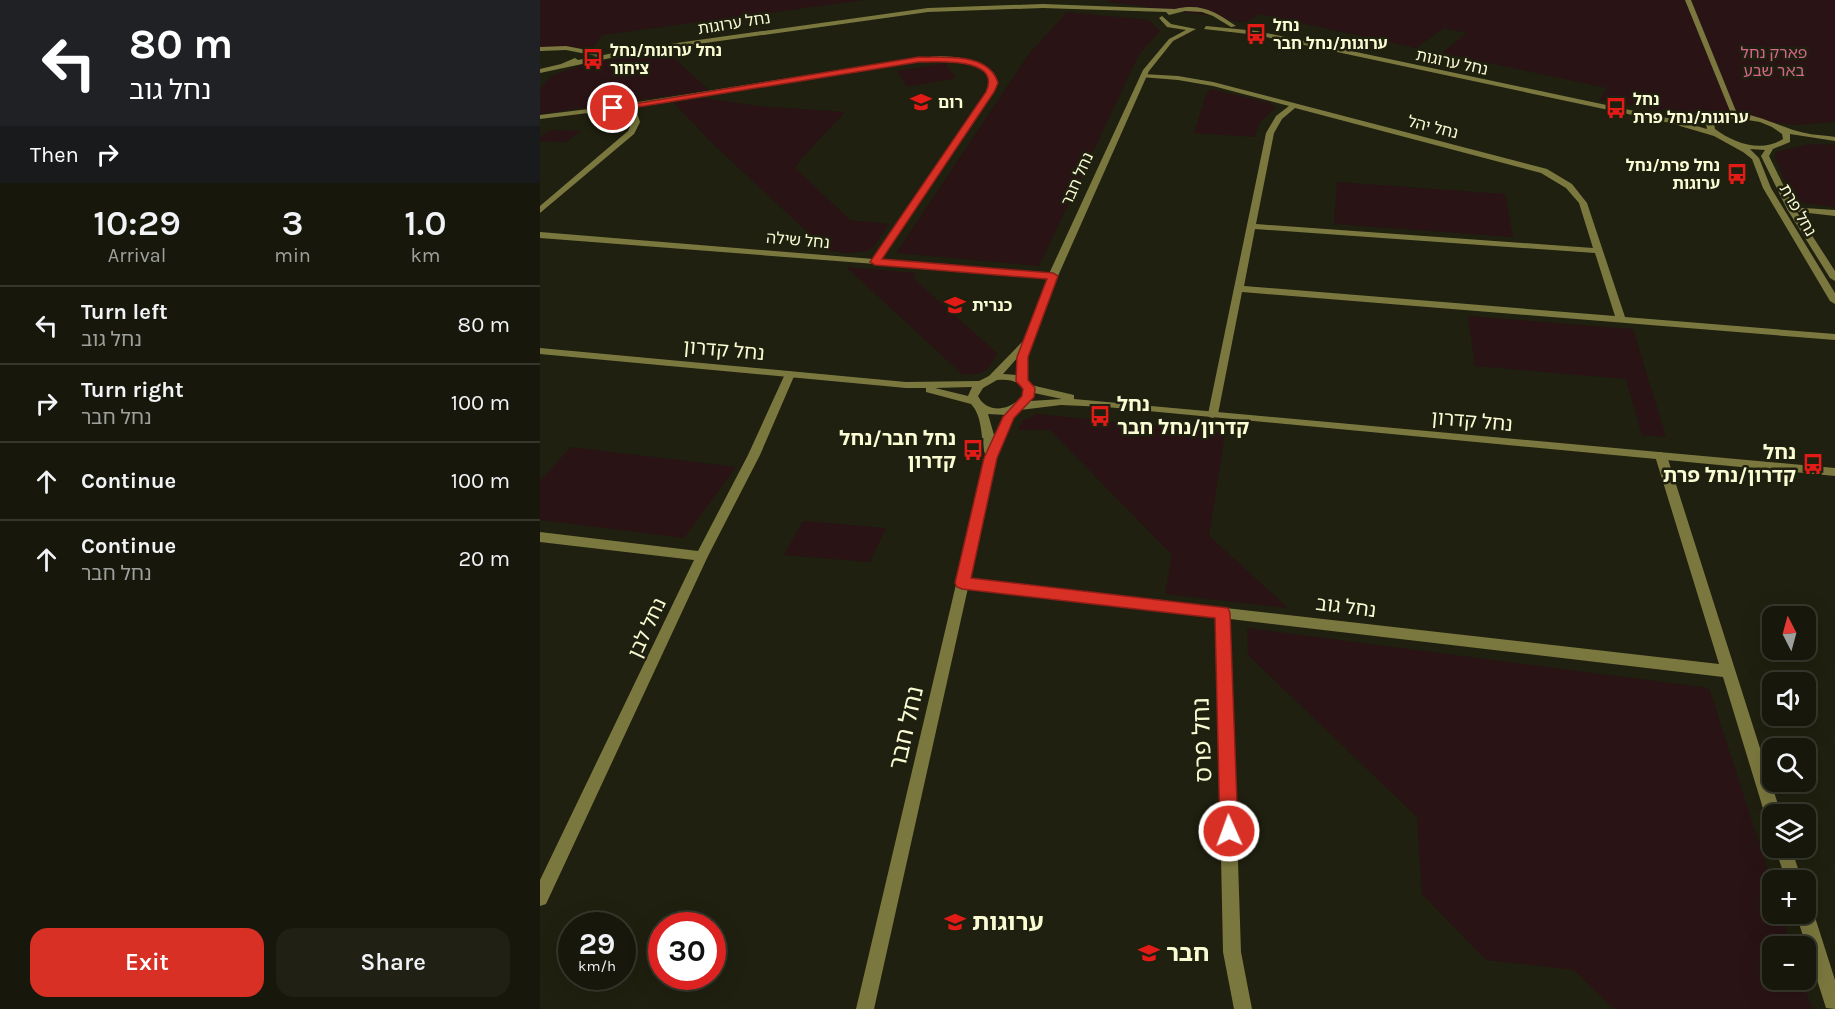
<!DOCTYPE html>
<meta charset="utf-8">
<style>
body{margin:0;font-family:Karla,"Noto Sans Hebrew",sans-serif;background:#202114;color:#f1f3f6;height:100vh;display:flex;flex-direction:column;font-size:22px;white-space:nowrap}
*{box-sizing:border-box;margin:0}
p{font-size:20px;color:#9ea09d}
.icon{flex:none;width:33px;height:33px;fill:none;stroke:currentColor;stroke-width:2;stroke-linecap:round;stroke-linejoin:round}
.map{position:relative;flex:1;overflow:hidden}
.details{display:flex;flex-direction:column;background:#17180b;width:540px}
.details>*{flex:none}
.banner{background:#202124;color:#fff;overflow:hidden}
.needle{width:39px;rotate:354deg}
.buttons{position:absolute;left:1222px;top:606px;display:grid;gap:12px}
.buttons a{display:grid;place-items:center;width:54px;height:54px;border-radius:12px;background:#17180b;box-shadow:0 6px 24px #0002,0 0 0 2px #36372c;font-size:30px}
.speed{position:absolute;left:18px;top:912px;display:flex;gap:12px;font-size:30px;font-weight:700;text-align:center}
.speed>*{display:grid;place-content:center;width:78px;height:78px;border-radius:50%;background:#17180b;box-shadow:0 6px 24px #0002,0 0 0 2px #36372c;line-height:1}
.speed small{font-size:15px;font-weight:400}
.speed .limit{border:9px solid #d22;background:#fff;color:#111}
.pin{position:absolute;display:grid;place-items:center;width:51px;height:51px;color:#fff;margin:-26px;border:3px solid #fff;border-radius:50%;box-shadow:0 2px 6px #0007}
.me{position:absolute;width:66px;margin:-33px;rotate:358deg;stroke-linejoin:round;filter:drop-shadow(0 0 4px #0008)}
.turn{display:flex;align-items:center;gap:21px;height:126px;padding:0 30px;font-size:27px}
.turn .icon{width:78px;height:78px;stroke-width:2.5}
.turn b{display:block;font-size:42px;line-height:51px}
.then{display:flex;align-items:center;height:57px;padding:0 30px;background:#0003;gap:12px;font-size:22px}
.eta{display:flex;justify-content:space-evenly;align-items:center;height:102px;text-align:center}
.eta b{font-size:36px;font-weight:600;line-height:42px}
.primary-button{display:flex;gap:12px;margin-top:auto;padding:12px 30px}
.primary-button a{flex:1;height:69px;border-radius:18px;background:#d93025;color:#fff;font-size:24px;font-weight:600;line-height:69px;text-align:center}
.primary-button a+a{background:#202114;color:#f1f3f6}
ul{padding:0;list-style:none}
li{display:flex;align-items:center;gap:18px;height:78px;padding:0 30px;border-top:2px solid #36372c}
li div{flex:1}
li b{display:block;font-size:22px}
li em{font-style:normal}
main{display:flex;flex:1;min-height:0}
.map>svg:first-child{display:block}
.green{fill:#291315}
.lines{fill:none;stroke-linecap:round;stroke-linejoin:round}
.pedestrian{fill:#7b783f;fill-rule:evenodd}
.minor{fill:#7b783f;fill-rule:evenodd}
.tertiary{fill:#7b783f;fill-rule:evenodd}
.route{fill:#d93025;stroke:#8d1f18;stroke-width:1.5}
.labels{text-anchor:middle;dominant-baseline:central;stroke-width:5;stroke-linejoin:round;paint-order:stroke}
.far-street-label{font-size:16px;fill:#f9fbd3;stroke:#1f200f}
.far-poi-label{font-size:16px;font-weight:bold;fill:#f9fbd3;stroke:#1f200f;text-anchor:start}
.far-park-label{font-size:16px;fill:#d3668a;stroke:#1f200f}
.street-label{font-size:20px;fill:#f9fbd3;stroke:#1f200f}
.poi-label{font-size:20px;font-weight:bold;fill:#f9fbd3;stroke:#1f200f;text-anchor:end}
.near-street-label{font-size:24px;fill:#f9fbd3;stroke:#1f200f}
.near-poi-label{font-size:24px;font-weight:bold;fill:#f9fbd3;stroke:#1f200f;text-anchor:start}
</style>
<main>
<section class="details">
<div class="banner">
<div class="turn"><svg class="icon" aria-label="left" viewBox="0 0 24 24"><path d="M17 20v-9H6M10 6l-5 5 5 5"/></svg><div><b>80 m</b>נחל גוב</div></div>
<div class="then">Then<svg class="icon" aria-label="right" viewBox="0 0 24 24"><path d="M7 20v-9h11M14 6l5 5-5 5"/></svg></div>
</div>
<div class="eta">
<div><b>10:29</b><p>Arrival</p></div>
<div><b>3</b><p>min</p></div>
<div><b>1.0</b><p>km</p></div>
</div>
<ul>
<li><svg class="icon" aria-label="left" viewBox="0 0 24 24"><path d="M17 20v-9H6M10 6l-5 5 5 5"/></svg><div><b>Turn left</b><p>נחל גוב</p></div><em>80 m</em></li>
<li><svg class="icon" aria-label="right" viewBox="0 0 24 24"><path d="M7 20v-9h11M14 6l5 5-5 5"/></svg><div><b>Turn right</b><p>נחל חבר</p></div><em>100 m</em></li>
<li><svg class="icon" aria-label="ahead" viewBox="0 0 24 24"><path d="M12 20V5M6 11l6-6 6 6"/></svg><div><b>Continue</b></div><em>100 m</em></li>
<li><svg class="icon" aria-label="ahead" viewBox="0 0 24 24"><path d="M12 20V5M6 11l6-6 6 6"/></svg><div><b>Continue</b><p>נחל חבר</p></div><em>20 m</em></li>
</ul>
<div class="primary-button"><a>Exit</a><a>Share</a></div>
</section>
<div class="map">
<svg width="1295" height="1009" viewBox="0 0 1295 1009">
<rect width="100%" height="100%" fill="#1f200f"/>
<g class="green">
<path d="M0,0H324L62,35L53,48C35,50 18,45 0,48Z"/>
<polygon points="568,0 1295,0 1295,122 1256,125 1133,112 1059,100 1067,88 902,53 927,33 904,28 876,48 720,14 704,23 667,15 567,2"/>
<polygon points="527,12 609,20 620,31 600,53 593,67 499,266 356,253 488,55"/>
<polygon points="126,51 169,90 0,114 0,89 11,76 45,64"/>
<polygon points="405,63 416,78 367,87 357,71"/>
<polygon points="671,89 730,103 735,108 720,122 715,137 654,133 666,94"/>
<polygon points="164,98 218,106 305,112 259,161 255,168 310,220 349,224 334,247 327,251 306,253 288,251 171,142 134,103"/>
<polygon points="10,130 41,131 26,142 0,141 0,137"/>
<polygon points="1269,144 1295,145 1295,207 1254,202 1235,158 1236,152"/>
<polygon points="797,182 965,194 973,237 794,224"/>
<path d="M306,267L376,273L373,278L457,353C449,371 443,376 422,374Z"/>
<polygon points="928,316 1093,329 1126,437 1102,435 1086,379 935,366"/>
<polygon points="497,414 685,433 669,536 748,608 625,594 632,555 510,430 478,430 483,420"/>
<polygon points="31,447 196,467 144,538 0,520 0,481"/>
<polygon points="263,521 346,528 330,562 244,555"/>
<polygon points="707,628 1169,688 1233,887 1233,914 1241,914 1252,946 1233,946 1233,980 1262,980 1272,1009 1074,1009 1034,970 946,960 882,894 877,817 708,655"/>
</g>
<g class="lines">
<polygon class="pedestrian" points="1145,0 1151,0 1198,116 1197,117 1192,116"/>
<g class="minor">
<path d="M400,56C420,57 439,59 454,73L456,87L341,260L513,273L516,274V278L0,238V232L333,259L450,87L448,74C427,58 403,59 378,62L95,107L100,122L94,134L0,213V206L88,131L92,122L88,108L0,119V115L73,106L368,59Z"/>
<path d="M603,74L638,76L673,82L1007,169L1032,184L1047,203L1085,317L1295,334V340L702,292L678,414L673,418L669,417L668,414L726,133L736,116L749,106L673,86L638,80L601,77L600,76ZM755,108L1001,173L1026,188L1039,203L1053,248L716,224L734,133L742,119ZM715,229L1055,253L1075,316L704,286Z"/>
<polygon points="1248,207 1295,210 1295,216 1251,211 1247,209"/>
<polygon points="250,371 255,374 220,455 168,556 6,904 0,906 0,880 154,560 0,542 0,532 158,551 208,455 245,374"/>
<polygon points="1121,452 1127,456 1241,814 1233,814 1233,823 1227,820 1225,815 1183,677 690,619 701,952 712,1009 694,1009 683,952 676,618 422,588 417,587 416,583 417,579 422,578 1179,664 1115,456"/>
<polygon points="1235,848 1251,848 1262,880 1246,880"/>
<polygon points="1266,906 1271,908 1274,914 1295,980 1295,1009 1286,1008 1256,914 1266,914"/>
</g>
<g class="tertiary">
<path d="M503,4L635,9C662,3 675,12 696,26L691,27L673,16L662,12L645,11L629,15L626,12L503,8L388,12L94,53L0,73V69L21,64L35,58L38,60L94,49L388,8Z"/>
<path d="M622,16L631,24L656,29L633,41L609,71L518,276L488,357L487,380L491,385L534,395V399L1295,468V476L566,407L521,405L480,410L468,427L457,458L334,1009H316L446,457C440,440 444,418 431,404L386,392V388H366L0,354V348L366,382L439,381L449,376L484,340L508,276L603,70L629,39L646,30L627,27L619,18ZM478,357L477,375L463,374ZM457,380C468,379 480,380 484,392C475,410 448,416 438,396L443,388ZM432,387L428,396L395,388ZM494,393L522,399L490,401ZM448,414L466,415L454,435Z"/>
<path d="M666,26L717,31L1132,119L1167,129L1166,123C1192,99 1230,124 1257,131C1269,135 1283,135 1295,137V141L1250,134V142L1233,149L1229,156L1255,209L1295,271V281L1290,278L1247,209L1221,156L1225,150L1210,149L1219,158L1231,188L1295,293V304L1290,301L1223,188L1212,159L1203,152L1174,136L1130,123L717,35L664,29ZM1195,118L1220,122L1232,127L1242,134L1243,139C1222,153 1193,143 1175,129L1174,124L1179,120Z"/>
<polygon points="26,46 57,52 60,54 57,56 26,50 0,51 0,47"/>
</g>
</g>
<path class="route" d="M379,57C405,58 449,52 458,83L454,92L342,259L513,273L518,276L488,357V380L495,388L494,397L474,418L457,458L431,578L688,608L690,613L698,831L695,838L689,840L682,838L680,831L675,618L422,589L417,587L415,583L444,458L463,417L482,396L483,389L476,381L477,357L507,279L335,265L330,262L446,92C462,57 399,62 379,62L73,111L69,108Z"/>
<defs>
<symbol id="bus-bare" viewBox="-9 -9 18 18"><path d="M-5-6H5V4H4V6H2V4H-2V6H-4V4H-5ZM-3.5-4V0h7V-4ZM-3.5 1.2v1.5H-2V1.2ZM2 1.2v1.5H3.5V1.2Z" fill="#e31b17" stroke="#1f200f" stroke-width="2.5" paint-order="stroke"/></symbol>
<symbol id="school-bare" viewBox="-9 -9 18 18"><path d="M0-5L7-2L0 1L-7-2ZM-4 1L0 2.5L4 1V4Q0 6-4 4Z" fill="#e31b17" stroke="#1f200f" stroke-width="2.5" paint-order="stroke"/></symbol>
</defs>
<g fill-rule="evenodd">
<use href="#bus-bare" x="701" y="19" width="30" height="30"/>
<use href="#bus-bare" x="38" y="44" width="30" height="30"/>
<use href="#school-bare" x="366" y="87" width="30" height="30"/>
<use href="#bus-bare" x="1061" y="93" width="30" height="30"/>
<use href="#bus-bare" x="1182" y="159" width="30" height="30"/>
<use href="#school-bare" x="400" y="290" width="30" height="30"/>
<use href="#bus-bare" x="545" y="401" width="30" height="30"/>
<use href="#bus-bare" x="418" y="435" width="30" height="30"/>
<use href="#bus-bare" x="1258" y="449" width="30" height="30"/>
<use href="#school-bare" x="400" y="907" width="30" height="30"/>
<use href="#school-bare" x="594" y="938" width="30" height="30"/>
</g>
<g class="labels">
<g class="far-street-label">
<text transform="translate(194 23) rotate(-9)">נחל ערוגות</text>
<text transform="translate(912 62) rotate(12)">נחל ערוגות</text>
<text transform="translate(893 127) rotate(14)">נחל יהל</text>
<text transform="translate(537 179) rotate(-66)">נחל חבר</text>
<text transform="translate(1258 210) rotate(60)">נחל פרת</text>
<text transform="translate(258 240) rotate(5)">נחל שילה</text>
</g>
<g class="far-poi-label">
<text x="733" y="25">נחל<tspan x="733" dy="18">ערוגות/נחל חבר</tspan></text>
<text x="70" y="50">נחל ערוגות/נחל<tspan x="70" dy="18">ציחור</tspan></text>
<text x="1093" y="99">נחל<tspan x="1093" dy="18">ערוגות/נחל פרת</tspan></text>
<text x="398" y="102">רום</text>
<text x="1180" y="165" text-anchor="end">נחל פרת/נחל<tspan x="1180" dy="18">ערוגות</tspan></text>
<text x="432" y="305">כנרית</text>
</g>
<g class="far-park-label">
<text x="1234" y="52">פארק נחל<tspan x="1234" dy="18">באר שבע</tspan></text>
</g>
<g class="street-label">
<text transform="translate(184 350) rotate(5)">נחל קדרון</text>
<text transform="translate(932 421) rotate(5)">נחל קדרון</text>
<text transform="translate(806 607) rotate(7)">נחל גוב</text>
<text transform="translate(107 628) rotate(-65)">נחל לבן</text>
</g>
<g class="poi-label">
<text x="577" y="404" text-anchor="start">נחל<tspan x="577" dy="23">קדרון/נחל חבר</tspan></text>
<text x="416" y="438">נחל חבר/נחל<tspan x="416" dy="23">קדרון</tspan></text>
<text x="1256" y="452">נחל<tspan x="1256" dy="23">קדרון/נחל פרת</tspan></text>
</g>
<g class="near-street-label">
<text transform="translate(366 728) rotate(-77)">נחל חבר</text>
<text transform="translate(662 740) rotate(-92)">נחל פרס</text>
</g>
<g class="near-poi-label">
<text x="432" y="922">ערוגות</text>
<text x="626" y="953">חבר</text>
</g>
</g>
</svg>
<div class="buttons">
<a><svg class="needle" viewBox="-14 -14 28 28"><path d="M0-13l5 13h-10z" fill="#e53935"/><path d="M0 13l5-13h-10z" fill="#9ea09d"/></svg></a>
<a><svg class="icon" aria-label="sound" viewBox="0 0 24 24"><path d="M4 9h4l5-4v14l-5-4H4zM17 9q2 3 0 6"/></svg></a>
<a><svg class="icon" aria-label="search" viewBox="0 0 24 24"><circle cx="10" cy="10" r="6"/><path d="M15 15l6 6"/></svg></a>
<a><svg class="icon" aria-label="layers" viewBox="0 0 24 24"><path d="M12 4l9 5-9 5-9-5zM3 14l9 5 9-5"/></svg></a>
<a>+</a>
<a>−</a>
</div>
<div class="speed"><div>29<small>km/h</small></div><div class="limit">30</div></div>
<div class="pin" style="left:73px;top:108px;background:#d93025"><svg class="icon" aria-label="arrive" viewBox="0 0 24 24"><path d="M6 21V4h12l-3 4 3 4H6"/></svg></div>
<svg class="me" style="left:689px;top:831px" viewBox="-20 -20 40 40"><circle r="17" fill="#d93025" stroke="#fff" stroke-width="3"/><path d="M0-11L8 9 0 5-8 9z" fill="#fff"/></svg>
</div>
</main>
